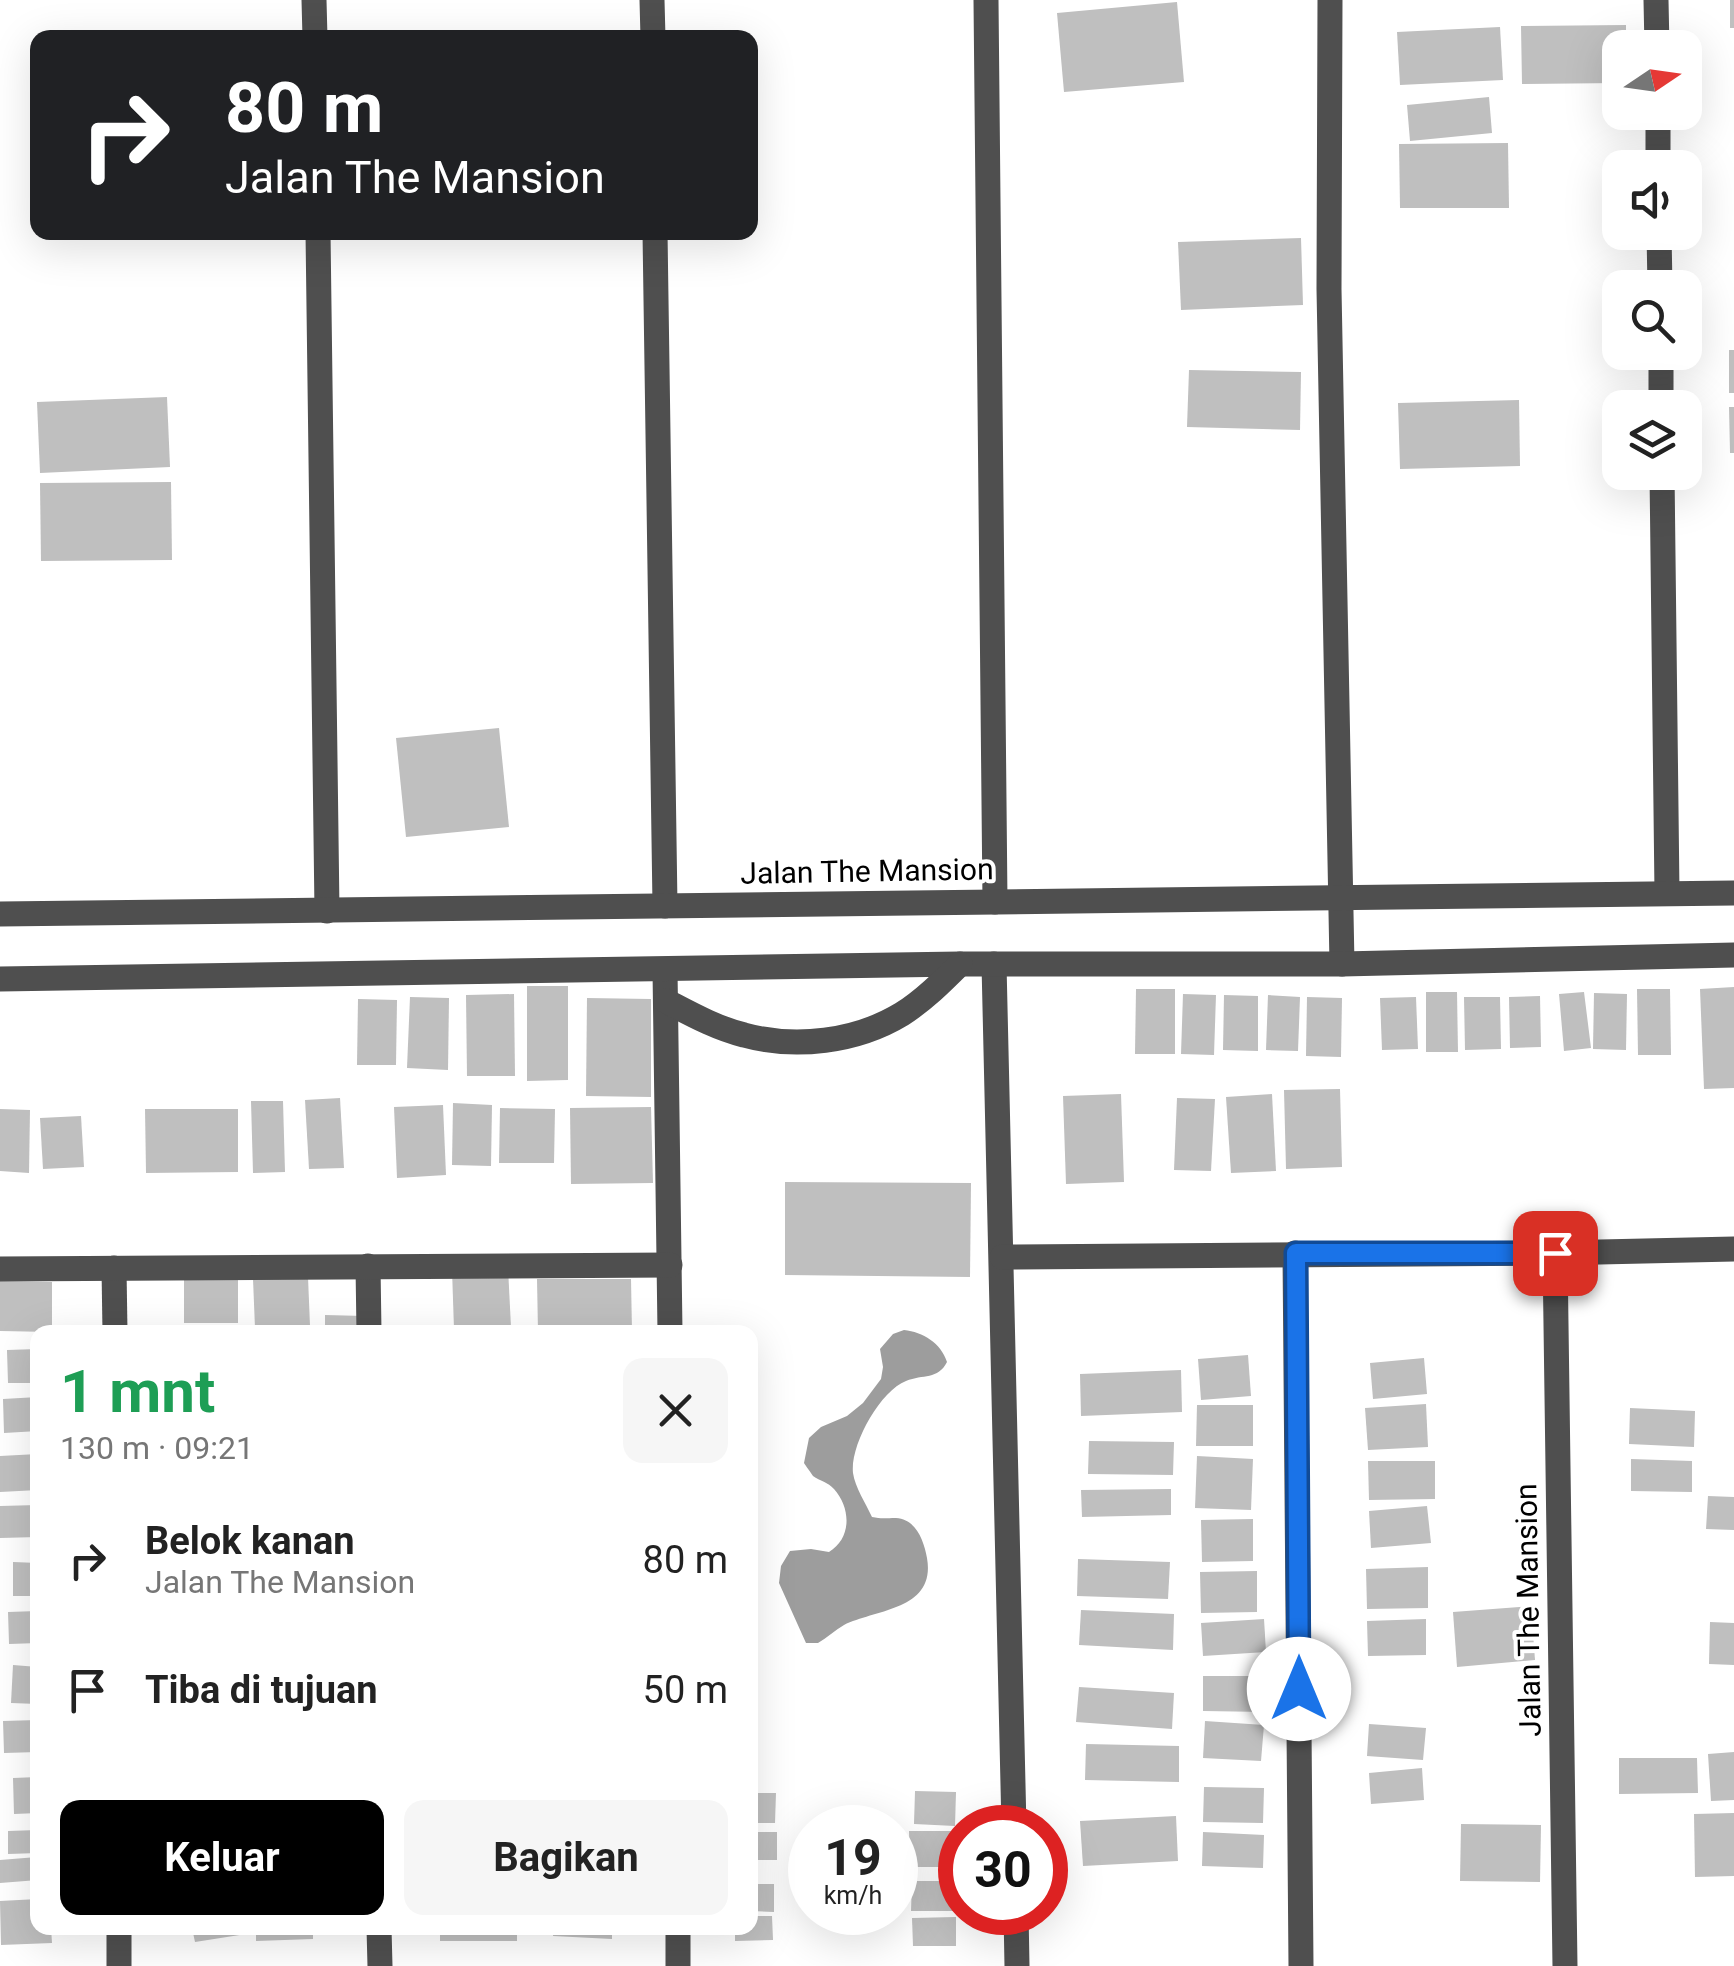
<!DOCTYPE html>
<html lang="id">
<meta charset="utf-8">
<style>
body{margin:0;font-family:Roboto,sans-serif;background:#f6f6f6;color:#222;height:100vh;display:flex;flex-direction:column;font-size:38px;white-space:nowrap}
*{box-sizing:border-box;margin:0}
p{font-size:32px;color:#767676}
.icon{flex:none;width:55px;height:55px;fill:none;stroke:currentColor;stroke-width:2;stroke-linecap:round;stroke-linejoin:round}
.map{position:relative;flex:1;overflow:hidden}
.drawer{position:absolute;left:30px;top:1325px;width:728px;height:610px;display:flex;flex-direction:column;background:#fff;border-radius:20px;box-shadow:0 10px 40px #0002}
.drawer>*{flex:none}
.hud{position:absolute;left:30px;top:30px;width:728px;height:210px;border-radius:20px;box-shadow:0 10px 40px #0002;background:#202124;color:#fff;overflow:hidden}
.needle{width:65px;rotate:77deg}
.buttons{position:absolute;left:1602px;top:30px;display:grid;gap:20px}
.buttons a{display:grid;place-items:center;width:100px;height:100px;border-radius:20px;background:#fff;box-shadow:0 10px 40px #0002;font-size:50px}
.speed{position:absolute;left:788px;top:1805px;display:flex;gap:20px;font-size:50px;font-weight:700;text-align:center}
.speed>*{display:grid;place-content:center;width:130px;height:130px;border-radius:50%;background:#fff;box-shadow:0 10px 40px #0002;line-height:1}
.speed small{font-size:25px;font-weight:400}
.speed .limit{border:15px solid #d22;background:#fff;color:#111}
.pin{position:absolute;display:grid;place-items:center;width:85px;height:85px;color:#fff;margin:-42px;border-radius:20px;box-shadow:0 5px 15px #0006}
.me{position:absolute;width:110px;margin:-55px;rotate:0deg;stroke-linejoin:round;filter:drop-shadow(0 0 8px #0008)}
.turn{display:flex;align-items:center;gap:35px;height:210px;padding:0 30px;font-size:45px}
.turn .icon{width:130px;height:130px;stroke-width:2.5}
.turn b{display:block;font-size:70px;line-height:85px}
.round{display:grid;place-items:center;flex:none;width:105px;height:105px;border-radius:20px;background:#f6f6f6}
.head{display:flex;align-items:center;justify-content:space-between;height:170px;padding:0 30px}
h1{font-size:60px;font-weight:700;line-height:75px;color:#1e9e55}
.button{display:flex;gap:20px;margin-top:auto;padding:20px 30px}
.button a{flex:1;height:115px;border-radius:20px;background:#000;color:#fff;font-size:40px;font-weight:700;line-height:115px;text-align:center}
.button a+a{background:#f6f6f6;color:#222}
ul{padding:0;list-style:none}
li{display:flex;align-items:center;gap:30px;height:130px;padding:0 30px}
li div{flex:1}
li b{display:block;font-size:38px}
li em{font-style:normal}
.map>svg:first-child{display:block}
.water{fill:#9d9d9d}
.building{fill:#bfbfbf}
.lines{fill:none;stroke-linecap:round;stroke-linejoin:round}
.minor{stroke:#4f4f4f;stroke-width:25}
.route-casing{stroke:#114b97;stroke-width:25}
.route{stroke:#1a73e8;stroke-width:18}
.labels{text-anchor:middle;dominant-baseline:central;stroke-width:8;stroke-linejoin:round;paint-order:stroke}
.street-label{font-size:30px;fill:#000;stroke:#fff}
</style>
<div class="map">
<svg width="1734" height="1966" viewBox="0 0 1734 1966">
<rect width="100%" height="100%" fill="#fff"/>
<path class="water" d="M904,1330C923,1332 941,1343 947,1362C938,1380 923,1374 906,1381C880,1391 850,1445 853,1473C855,1487 866,1504 872,1517C881,1519 886,1518 896,1518C916,1519 924,1541 927,1558C936,1610 877,1609 844,1625C835,1630 827,1638 818,1643H806L779,1583L781,1566L790,1551L811,1549L829,1552C852,1538 851,1508 834,1489C828,1482 820,1481 813,1476C812,1474 805,1465 804,1463L809,1438L821,1427L847,1416L863,1403L881,1379L883,1367L880,1349L893,1334Z"/>
<g class="building">
<rect x="1730" y="0" width="4" height="28"/>
<polygon points="1177,2 1184,82 1064,92 1057,13"/>
<polygon points="1626,25 1626,48 1620,48 1620,83 1522,84 1521,26"/>
<polygon points="1500,27 1503,80 1400,85 1397,32"/>
<polygon points="1489,97 1492,133 1410,141 1407,105"/>
<polygon points="1508,143 1509,208 1400,208 1399,144"/>
<polygon points="1301,238 1303,305 1181,310 1178,242"/>
<rect x="1729" y="350" width="5" height="43"/>
<polygon points="1189,370 1301,372 1300,430 1187,427"/>
<polygon points="167,397 170,467 40,473 37,402"/>
<polygon points="1519,400 1520,466 1400,469 1398,403"/>
<polygon points="1729,407 1734,407 1734,453 1730,453"/>
<polygon points="171,482 172,560 41,561 40,483"/>
<polygon points="499,728 509,827 406,837 396,738"/>
<polygon points="527,986 568,986 568,1080 527,1081"/>
<polygon points="1734,987 1734,1088 1704,1089 1700,989"/>
<polygon points="1136,989 1175,989 1175,1054 1135,1054"/>
<polygon points="1637,989 1670,989 1671,1055 1638,1055"/>
<polygon points="1426,992 1457,992 1458,1052 1426,1052"/>
<polygon points="1584,992 1591,1048 1564,1051 1559,994"/>
<polygon points="1594,993 1627,994 1626,1050 1593,1049"/>
<polygon points="514,994 515,1076 467,1076 466,995"/>
<polygon points="1183,994 1216,995 1214,1055 1181,1054"/>
<polygon points="1224,995 1258,996 1258,1051 1223,1050"/>
<polygon points="1268,995 1300,997 1298,1051 1266,1050"/>
<polygon points="1540,996 1541,1047 1510,1048 1509,997"/>
<polygon points="410,997 449,998 448,1070 407,1068"/>
<polygon points="1307,997 1342,998 1341,1057 1306,1056"/>
<polygon points="1416,997 1418,1049 1382,1050 1380,998"/>
<polygon points="1464,997 1500,997 1501,1049 1465,1050"/>
<polygon points="587,998 651,999 651,1097 586,1096"/>
<polygon points="358,999 397,1000 396,1065 357,1065"/>
<polygon points="1340,1089 1342,1167 1286,1169 1284,1090"/>
<polygon points="1121,1094 1124,1182 1066,1184 1063,1096"/>
<polygon points="1272,1094 1276,1171 1231,1173 1226,1097"/>
<polygon points="340,1098 344,1168 309,1169 305,1100"/>
<polygon points="1177,1098 1215,1099 1211,1171 1174,1170"/>
<polygon points="251,1101 283,1101 285,1172 253,1173"/>
<polygon points="453,1103 492,1105 491,1166 452,1165"/>
<polygon points="443,1105 446,1175 397,1178 394,1107"/>
<polygon points="651,1107 653,1183 571,1184 570,1108"/>
<polygon points="500,1108 555,1109 554,1163 499,1163"/>
<polygon points="0,1109 30,1110 29,1173 0,1171"/>
<polygon points="145,1109 238,1109 238,1172 146,1173"/>
<polygon points="81,1116 84,1167 43,1169 40,1118"/>
<polygon points="785,1182 971,1183 970,1277 785,1275"/>
<polygon points="508,1268 511,1327 454,1329 452,1270"/>
<rect x="184" y="1277" width="54" height="46"/>
<polygon points="308,1277 310,1326 255,1328 253,1279"/>
<polygon points="537,1279 631,1279 632,1332 538,1332"/>
<polygon points="0,1281 52,1282 52,1332 0,1331"/>
<polygon points="325,1315 364,1316 363,1332 325,1332"/>
<polygon points="38,1349 38,1383 8,1383 7,1350"/>
<polygon points="1248,1355 1251,1396 1201,1400 1198,1359"/>
<polygon points="1424,1358 1427,1394 1373,1399 1370,1363"/>
<polygon points="1181,1370 1182,1412 1081,1416 1080,1374"/>
<polygon points="38,1397 38,1431 4,1433 3,1399"/>
<polygon points="1426,1404 1428,1447 1368,1450 1365,1408"/>
<polygon points="1197,1405 1253,1405 1253,1446 1196,1446"/>
<polygon points="1630,1408 1695,1411 1694,1447 1629,1444"/>
<polygon points="1089,1441 1174,1442 1173,1475 1088,1474"/>
<polygon points="38,1454 38,1490 0,1492 0,1456"/>
<polygon points="1197,1456 1253,1459 1251,1510 1195,1508"/>
<polygon points="1631,1459 1692,1461 1692,1492 1631,1491"/>
<polygon points="1368,1461 1435,1461 1435,1499 1369,1500"/>
<polygon points="1171,1489 1171,1515 1082,1517 1081,1490"/>
<polygon points="1708,1496 1734,1497 1734,1530 1706,1529"/>
<polygon points="38,1505 38,1537 0,1538 0,1506"/>
<polygon points="1427,1506 1431,1543 1371,1548 1369,1511"/>
<polygon points="1253,1519 1253,1561 1202,1562 1201,1520"/>
<polygon points="1078,1559 1170,1562 1168,1599 1077,1596"/>
<polygon points="13,1562 38,1563 38,1596 13,1596"/>
<polygon points="1428,1567 1428,1608 1367,1609 1366,1569"/>
<polygon points="1257,1571 1257,1612 1201,1613 1200,1572"/>
<polygon points="1531,1606 1535,1660 1457,1667 1453,1612"/>
<polygon points="1081,1610 1174,1614 1173,1650 1079,1645"/>
<polygon points="38,1611 38,1643 9,1644 8,1612"/>
<polygon points="1264,1619 1266,1652 1203,1656 1201,1623"/>
<polygon points="1426,1619 1426,1655 1368,1656 1367,1621"/>
<polygon points="1710,1622 1734,1623 1734,1665 1709,1664"/>
<polygon points="13,1665 38,1667 38,1704 11,1703"/>
<polygon points="1203,1676 1265,1676 1266,1712 1203,1711"/>
<polygon points="1079,1687 1174,1693 1172,1729 1076,1722"/>
<polygon points="38,1720 38,1752 4,1753 3,1721"/>
<polygon points="1205,1721 1264,1725 1261,1761 1203,1758"/>
<polygon points="1369,1724 1426,1728 1423,1760 1367,1756"/>
<polygon points="1086,1744 1179,1746 1179,1782 1085,1780"/>
<polygon points="1734,1752 1734,1800 1711,1801 1708,1754"/>
<polygon points="1619,1758 1697,1758 1698,1793 1619,1794"/>
<polygon points="1422,1768 1424,1800 1371,1804 1369,1773"/>
<polygon points="38,1777 38,1813 14,1814 13,1778"/>
<polygon points="1204,1787 1264,1788 1263,1823 1203,1822"/>
<polygon points="915,1791 956,1792 955,1826 914,1824"/>
<polygon points="750,1793 776,1793 775,1823 750,1823"/>
<polygon points="1734,1813 1734,1876 1695,1877 1694,1814"/>
<polygon points="1176,1816 1178,1861 1083,1866 1080,1821"/>
<polygon points="1461,1824 1541,1825 1540,1882 1460,1881"/>
<polygon points="38,1830 38,1853 8,1854 8,1831"/>
<polygon points="909,1831 956,1831 956,1867 910,1867"/>
<rect x="750" y="1832" width="27" height="28"/>
<polygon points="1203,1832 1264,1835 1263,1868 1202,1866"/>
<polygon points="37,1857 38,1880 0,1883 0,1860"/>
<polygon points="912,1881 956,1881 956,1911 911,1911"/>
<polygon points="750,1884 774,1884 774,1912 750,1911"/>
<polygon points="38,1899 38,1928 51,1928 52,1943 1,1945 0,1901"/>
<polygon points="750,1916 772,1916 773,1940 735,1941 735,1928 750,1928"/>
<polygon points="956,1917 956,1946 913,1946 912,1918"/>
<polygon points="192,1928 245,1928 246,1934 195,1942"/>
<polygon points="256,1928 313,1928 313,1939 256,1941"/>
<rect x="326" y="1928" width="42" height="4"/>
<rect x="440" y="1928" width="77" height="13"/>
<polygon points="554,1928 612,1928 612,1939 553,1936"/>
</g>
<g class="lines">
<g class="minor">
<polyline points="314,0 315,38"/>
<polyline points="652,0 653,38"/>
<polyline points="986,0 995,902"/>
<polyline points="1330,0 1329,289 1342,964"/>
<polyline points="1656,0 1657,48"/>
<polyline points="1658,112 1658,168"/>
<polyline points="318,232 327,911"/>
<polyline points="655,232 665,906"/>
<polyline points="1659,232 1660,288"/>
<polyline points="1661,352 1661,408"/>
<polyline points="1662,472 1667,893"/>
<polyline points="0,914 1734,893"/>
<polyline points="994,964 1014,1828"/>
<polyline points="665,970 670,1332"/>
<polyline points="0,979 960,964 1342,964 1734,955"/>
<path d="M666,1001C691,1014 716,1028 744,1035C795,1049 856,1042 902,1014C924,1000 942,982 960,964"/>
<polyline points="1295,1253 1301,1966"/>
<polyline points="1555,1253 1565,1966"/>
<polyline points="1002,1257 1555,1253 1734,1249"/>
<polyline points="368,1266 369,1332"/>
<polyline points="114,1268 115,1332"/>
<polyline points="0,1269 670,1265"/>
<polyline points="1016,1912 1017,1966"/>
<polyline points="119,1928 119,1966"/>
<polyline points="379,1928 380,1966"/>
<polyline points="678,1928 678,1966"/>
</g>
</g>
<g class="lines">
<defs>
<polyline id="route" points="1299,1689 1296,1253 1555,1253"/>
</defs>
<use href="#route" class="route-casing"/>
<use href="#route" class="route"/>
</g>
<g class="labels">
<g class="street-label">
<text transform="translate(867 871) rotate(-1)">Jalan The Mansion</text>
<text transform="translate(1528 1610) rotate(-91)">Jalan The Mansion</text>
</g>
</g>
</svg>
<div class="buttons">
<a><svg class="needle" viewBox="-14 -14 28 28"><path d="M0-13l5 13h-10z" fill="#e53935"/><path d="M0 13l5-13h-10z" fill="#767676"/></svg></a>
<a><svg class="icon" aria-label="sound" viewBox="0 0 24 24"><path d="M4 9h4l5-4v14l-5-4H4zM17 9q2 3 0 6"/></svg></a>
<a><svg class="icon" aria-label="search" viewBox="0 0 24 24"><circle cx="10" cy="10" r="6"/><path d="M15 15l6 6"/></svg></a>
<a><svg class="icon" aria-label="layers" viewBox="0 0 24 24"><path d="M12 4l9 5-9 5-9-5zM3 14l9 5 9-5"/></svg></a>
</div>
<div class="speed"><div>19<small>km/h</small></div><div class="limit">30</div></div>
<div class="pin" style="left:1555px;top:1253px;background:#d93025"><svg class="icon" aria-label="arrive" viewBox="0 0 24 24"><path d="M6 21V4h12l-3 4 3 4H6"/></svg></div>
<svg class="me" style="left:1299px;top:1689px" viewBox="-20 -20 40 40"><circle r="19" fill="#fff"/><path d="M0-13L10 11 0 6-10 11z" fill="#1a73e8"/></svg>
<div class="hud">
<div class="turn"><svg class="icon" aria-label="right" viewBox="0 0 24 24"><path d="M7 20v-9h11M14 6l5 5-5 5"/></svg><div><b>80 m</b>Jalan The Mansion</div></div>
</div>
<section class="drawer">
<div class="head"><div><h1>1 mnt</h1><p>130 m · 09:21</p></div><a class="round"><svg class="icon" aria-label="close" viewBox="0 0 24 24"><path d="M6 6l12 12M18 6L6 18"/></svg></a></div>
<ul>
<li><svg class="icon" aria-label="right" viewBox="0 0 24 24"><path d="M7 20v-9h11M14 6l5 5-5 5"/></svg><div><b>Belok kanan</b><p>Jalan The Mansion</p></div><em>80 m</em></li>
<li><svg class="icon" aria-label="arrive" viewBox="0 0 24 24"><path d="M6 21V4h12l-3 4 3 4H6"/></svg><div><b>Tiba di tujuan</b></div><em>50 m</em></li>
</ul>
<div class="button"><a>Keluar</a><a>Bagikan</a></div>
</section>
</div>
